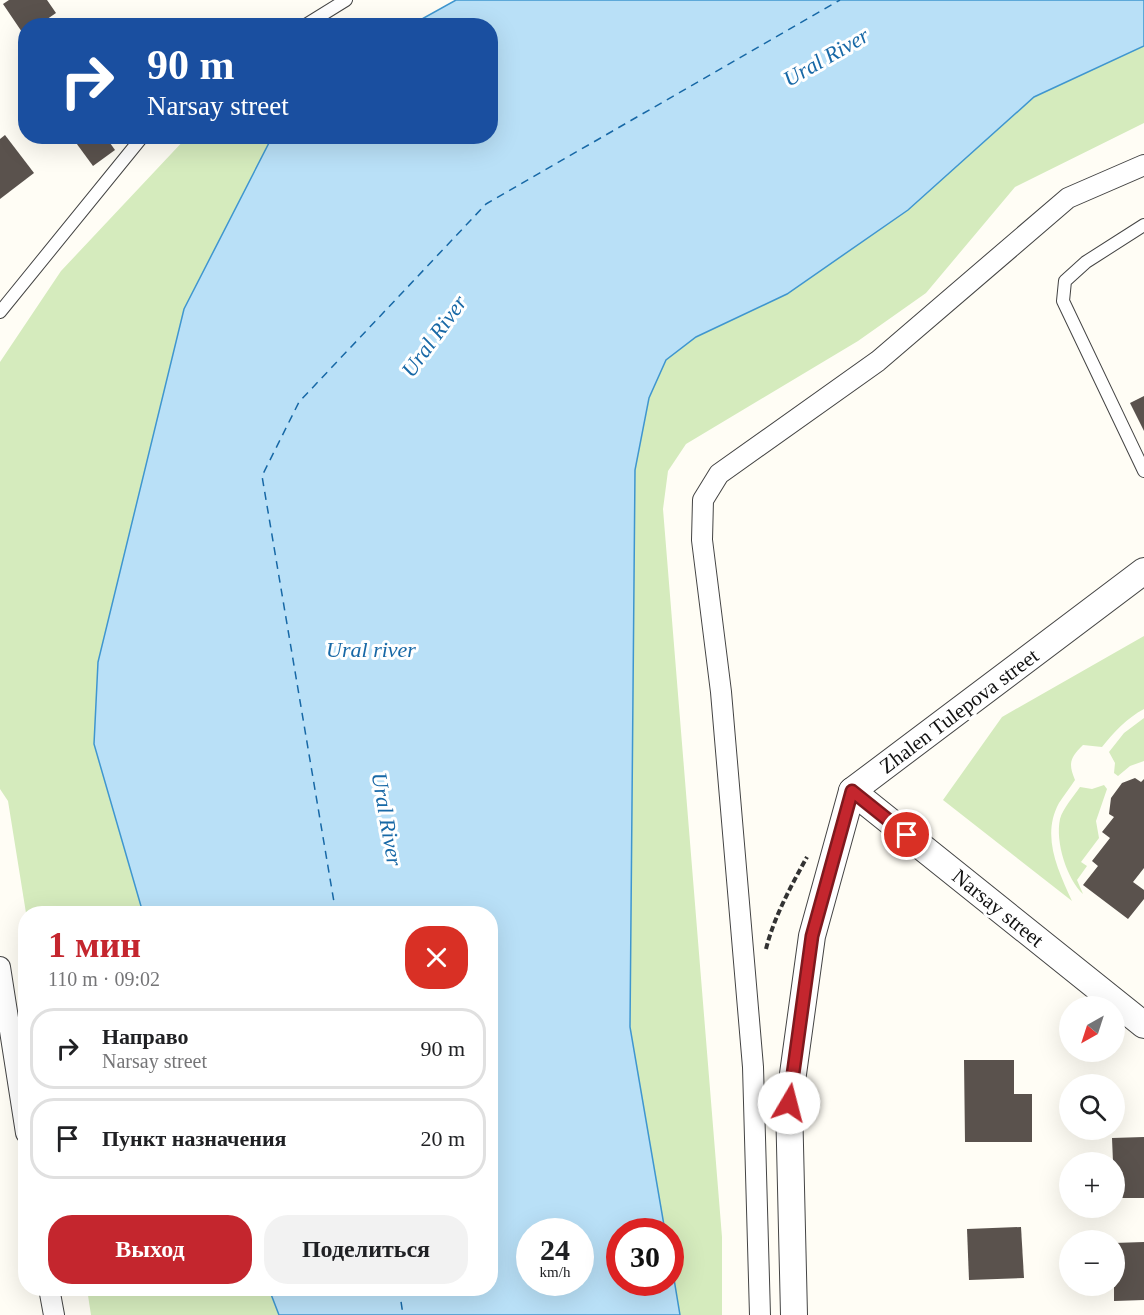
<!DOCTYPE html>
<html lang="ru">
<meta charset="utf-8">
<style>
body{margin:0;font-family:Georgia,serif;background:#f2f2f2;color:#202124;height:100vh;display:flex;flex-direction:column;font-size:22px;white-space:nowrap}
*{box-sizing:border-box;margin:0}
p{font-size:20px;color:#757577}
.icon{flex:none;width:33px;height:33px;fill:none;stroke:currentColor;stroke-width:2;stroke-linecap:round;stroke-linejoin:round}
.map{position:relative;flex:1;overflow:hidden}
.drawer{position:absolute;left:18px;top:906px;width:480px;height:390px;display:flex;flex-direction:column;background:#fff;border-radius:24px;box-shadow:0 6px 24px #0002}
.drawer>*{flex:none}
.guide{position:absolute;left:18px;top:18px;width:480px;height:126px;border-radius:24px;box-shadow:0 6px 24px #0002;background:#1a4fa0;color:#fff;overflow:hidden}
.needle{width:39px;rotate:219deg}
.tools{position:absolute;left:1059px;top:996px;display:grid;gap:12px}
.tools a{display:grid;place-items:center;width:66px;height:66px;border-radius:50%;background:#fff;box-shadow:0 6px 24px #0002;font-size:30px}
.speed{position:absolute;left:516px;top:1218px;display:flex;gap:12px;font-size:30px;font-weight:700;text-align:center}
.speed>*{display:grid;place-content:center;width:78px;height:78px;border-radius:50%;background:#fff;box-shadow:0 6px 24px #0002;line-height:1}
.speed small{font-size:15px;font-weight:400}
.speed .limit{border:9px solid #d22;background:#fff;color:#111}
.pin{position:absolute;display:grid;place-items:center;width:51px;height:51px;color:#fff;margin:-26px;border:3px solid #fff;border-radius:50%;box-shadow:0 2px 6px #0007}
.me{position:absolute;width:66px;margin:-33px;rotate:8deg;stroke-linejoin:round;filter:drop-shadow(0 0 4px #0008)}
.turn{display:flex;align-items:center;gap:21px;height:126px;padding:0 30px;font-size:27px}
.turn .icon{width:78px;height:78px;stroke-width:2.5}
.turn b{display:block;font-size:42px;line-height:51px}
.round{display:grid;place-items:center;flex:none;width:63px;height:63px;border-radius:24px;background:#f2f2f2}
.headline{display:flex;align-items:center;justify-content:space-between;height:102px;padding:0 30px}
h1{font-size:36px;font-weight:600;line-height:45px;color:#c4262e}
.button{display:flex;gap:12px;margin-top:auto;padding:12px 30px}
.button a{flex:1;height:69px;border-radius:24px;background:#c4262e;color:#fff;font-size:24px;font-weight:600;line-height:69px;text-align:center}
.button a+a{background:#f2f2f2;color:#202124}
ul{padding:0;list-style:none}
li{display:flex;align-items:center;gap:18px;height:81px;margin:0 12px 9px;padding:0 18px;border:3px solid #e0e0e0;border-radius:24px}
li div{flex:1}
li b{display:block;font-size:22px}
li em{font-style:normal}
.map>svg:first-child{display:block}
.green{fill:#d5ebbd}
.water{fill:#b9e0f7;stroke:#3f96cf;stroke-width:1.5;fill-rule:evenodd}
.lines{fill:none;stroke-linecap:round;stroke-linejoin:round}
.ferry{stroke:#1768a6;stroke-width:1.5;stroke-dasharray:8 6;stroke-linecap:butt}
.building{fill:#5a524d}
.service-casing{stroke:#444;stroke-width:14}
.pedestrian-casing{stroke:#444;stroke-width:22}
.minor-casing{stroke:#444;stroke-width:28}
.path{stroke:#333;stroke-width:4;stroke-dasharray:6 3;stroke-linecap:butt}
.service{stroke:#fff;stroke-width:12}
.pedestrian{stroke:#fff;stroke-width:20}
.minor{stroke:#fff;stroke-width:26}
.route-casing{stroke:#7f191e;stroke-width:15}
.route{stroke:#c4262e;stroke-width:10}
.labels{text-anchor:middle;dominant-baseline:central;stroke-width:6;stroke-linejoin:round;paint-order:stroke}
.street-label{font-size:21px;fill:#111;stroke:#fff}
.water-label{font-size:22px;font-style:italic;fill:#1768a6;stroke:#fff}
</style>
<div class="map">
<svg width="1144" height="1315" viewBox="0 0 1144 1315">
<rect width="100%" height="100%" fill="#fffdf5"/>
<g class="green">
<polygon points="1144,46 1144,123 1015,187 926,293 858,341 686,444 668,471 663,509 722,1237 722,1315 680,1315 671,1261 670,1232 665,1232 630,1027 635,470 649,398 666,360 696,337 787,294 908,210 1034,97"/>
<polygon points="187,137 272,137 184,309 94,744 143,913 26,913 8,801 0,789 0,362 61,271"/>
<path d="M1144,636V709C1127,718 1114,732 1102,747L1083,745C1070,758 1068,763 1075,780C1070,788 1064,795 1059,803C1041,836 1058,870 1072,901L943,800L1002,717Z"/>
<polygon points="1144,718 1144,761 1130,766 1118,776 1114,773 1115,763 1109,752 1124,733"/>
<path d="M1104,785L1107,789L1096,821L1099,838L1081,862L1087,866L1077,880L1083,894C1067,879 1055,842 1060,819C1063,808 1074,796 1080,787L1092,789Z"/>
<polygon points="87,1289 269,1289 279,1315 91,1315"/>
</g>
<path class="water" d="M456,0H1144V46L1034,97L908,210L787,294L696,337L666,360L649,398L635,470L630,1027L665,1231L620,1232V1282H670L671,1261L680,1315H279L269,1289L490,1288V914L143,913L94,744L98,662L184,309L272,137L490,136V26L411,25ZM530,1232H580V1282H530Z"/>
<g class="lines">
<g class="ferry">
<polyline points="336,914 262,476 299,402 486,204 840,0"/>
<polyline points="399,1288 403,1315"/>
</g>
</g>
<g class="building">
<polygon points="9,0 47,0 56,13 37,26 26,26 26,34 24,35 3,4"/>
<polygon points="5,135 34,173 0,199 0,139"/>
<polygon points="71,136 105,136 115,150 93,166"/>
<polygon points="1144,396 1144,431 1130,403"/>
<polygon points="1135,778 1141,782 1144,779 1144,868 1133,882 1144,890 1144,899 1128,919 1083,885 1098,866 1092,861 1110,838 1102,832 1114,817 1109,814 1111,798 1122,783"/>
<polygon points="964,1060 1014,1060 1014,1094 1032,1094 1032,1142 965,1142"/>
<polygon points="1144,1137 1144,1198 1114,1198 1114,1162 1113,1162 1112,1138"/>
<polygon points="1021,1227 1024,1278 969,1280 967,1229"/>
<polygon points="1144,1242 1144,1300 1114,1301 1114,1243"/>
</g>
<g class="lines">
<defs>
<g id="service">
<polyline points="304,26 346,0"/>
<polyline points="1144,225 1086,262 1065,281 1063,301 1144,471"/>
<polyline points="0,312 143,136"/>
</g>
<g id="pedestrian">
<polyline points="0,967 26,1133"/>
<polyline points="49,1288 54,1315"/>
<polyline points="760,1315 753,1067 721,692 702,540 703,500 719,474 878,361 1068,198 1144,165"/>
</g>
<g id="minor">
<polyline points="852,791 1144,1025"/>
<polyline points="794,1315 789,1103 812,936 852,791 1144,571"/>
</g>
</defs>
<use href="#service" class="service-casing"/>
<use href="#pedestrian" class="pedestrian-casing"/>
<use href="#minor" class="minor-casing"/>
<path class="path" d="M766,949C774,917 791,886 807,857"/>
<use href="#service" class="service"/>
<use href="#pedestrian" class="pedestrian"/>
<use href="#minor" class="minor"/>
</g>
<g class="lines">
<defs>
<polyline id="route" points="789,1103 812,936 852,791 907,835"/>
</defs>
<use href="#route" class="route-casing"/>
<use href="#route" class="route"/>
</g>
<g class="labels">
<g class="street-label">
<text transform="translate(959 711) rotate(-37)">Zhalen Tulepova street</text>
<text transform="translate(998 908) rotate(39)">Narsay street</text>
</g>
<g class="water-label">
<text transform="translate(826 57) rotate(-30)">Ural River</text>
<text transform="translate(434 336) rotate(-54)">Ural River</text>
<text x="371" y="649">Ural river</text>
<text transform="translate(387 819) rotate(80)">Ural River</text>
</g>
</g>
</svg>
<div class="tools">
<a><svg class="needle" viewBox="-14 -14 28 28"><path d="M0-13l5 13h-10z" fill="#e53935"/><path d="M0 13l5-13h-10z" fill="#757577"/></svg></a>
<a><svg class="icon" aria-label="search" viewBox="0 0 24 24"><circle cx="10" cy="10" r="6"/><path d="M15 15l6 6"/></svg></a>
<a>+</a>
<a>−</a>
</div>
<div class="speed"><div>24<small>km/h</small></div><div class="limit">30</div></div>
<div class="pin" style="left:907px;top:835px;background:#d93025"><svg class="icon" aria-label="arrive" viewBox="0 0 24 24"><path d="M6 21V4h12l-3 4 3 4H6"/></svg></div>
<svg class="me" style="left:789px;top:1103px" viewBox="-20 -20 40 40"><circle r="19" fill="#fff"/><path d="M0-13L10 11 0 6-10 11z" fill="#c4262e"/></svg>
<div class="guide">
<div class="turn"><svg class="icon" aria-label="right" viewBox="0 0 24 24"><path d="M7 20v-9h11M14 6l5 5-5 5"/></svg><div><b>90 m</b>Narsay street</div></div>
</div>
<section class="drawer">
<div class="headline"><div><h1>1 мин</h1><p>110 m · 09:02</p></div><a class="round" style="background:#d93025;color:#fff"><svg class="icon" aria-label="close" viewBox="0 0 24 24"><path d="M6 6l12 12M18 6L6 18"/></svg></a></div>
<ul>
<li><svg class="icon" aria-label="right" viewBox="0 0 24 24"><path d="M7 20v-9h11M14 6l5 5-5 5"/></svg><div><b>Направо</b><p>Narsay street</p></div><em>90 m</em></li>
<li><svg class="icon" aria-label="arrive" viewBox="0 0 24 24"><path d="M6 21V4h12l-3 4 3 4H6"/></svg><div><b>Пункт назначения</b></div><em>20 m</em></li>
</ul>
<div class="button"><a>Выход</a><a>Поделиться</a></div>
</section>
</div>
